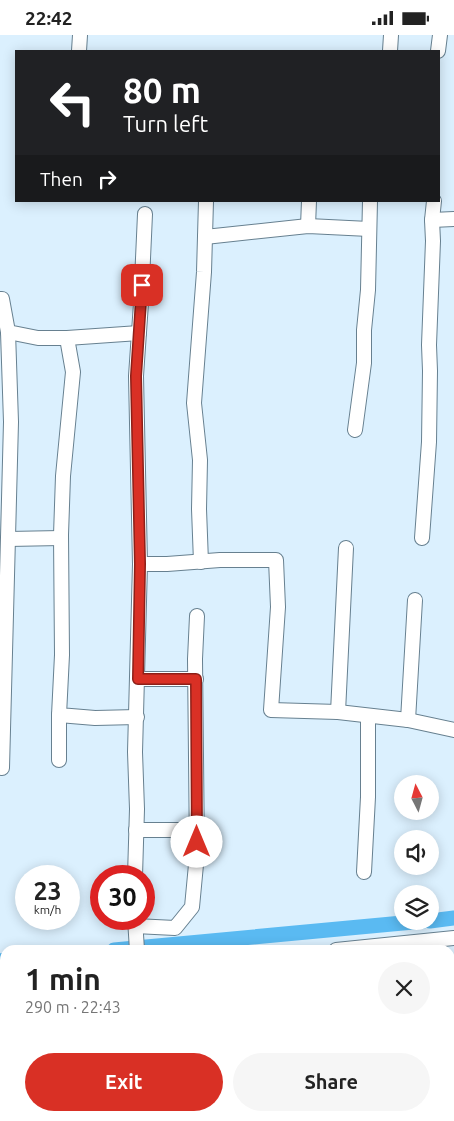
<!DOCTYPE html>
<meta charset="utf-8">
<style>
body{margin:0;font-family:Ubuntu,sans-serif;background:#f6f6f6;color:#222;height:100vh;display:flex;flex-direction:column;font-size:19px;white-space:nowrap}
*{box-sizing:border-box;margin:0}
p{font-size:16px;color:#767676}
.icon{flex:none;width:28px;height:28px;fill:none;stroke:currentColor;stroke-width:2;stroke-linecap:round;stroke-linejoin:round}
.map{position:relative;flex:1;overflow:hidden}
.panel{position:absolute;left:0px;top:910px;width:455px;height:176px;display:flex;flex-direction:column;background:#fff;border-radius:15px 15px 0 0;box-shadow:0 2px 12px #0003}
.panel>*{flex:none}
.hud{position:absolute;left:15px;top:15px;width:425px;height:152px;border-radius:0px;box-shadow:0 2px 12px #0003;background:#202124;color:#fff;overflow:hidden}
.needle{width:32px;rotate:354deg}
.fabs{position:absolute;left:394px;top:740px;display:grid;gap:10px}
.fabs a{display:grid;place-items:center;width:45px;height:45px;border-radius:50%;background:#fff;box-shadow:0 2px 12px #0003;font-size:25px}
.speed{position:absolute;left:15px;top:830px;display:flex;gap:10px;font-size:25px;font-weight:700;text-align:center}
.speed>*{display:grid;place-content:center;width:65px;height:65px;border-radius:50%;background:#fff;box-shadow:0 2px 12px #0003;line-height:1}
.speed small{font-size:12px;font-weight:400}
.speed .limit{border:8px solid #d22;background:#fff;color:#111}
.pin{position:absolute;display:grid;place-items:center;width:42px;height:42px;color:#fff;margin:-21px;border-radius:10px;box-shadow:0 2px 8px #0006}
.me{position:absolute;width:55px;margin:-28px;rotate:0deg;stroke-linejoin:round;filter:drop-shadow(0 0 4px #0008)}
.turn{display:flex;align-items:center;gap:18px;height:105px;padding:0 25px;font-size:22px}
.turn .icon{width:65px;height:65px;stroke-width:2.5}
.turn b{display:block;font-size:35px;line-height:42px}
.then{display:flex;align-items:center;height:48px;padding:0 25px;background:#0003;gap:10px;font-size:19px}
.round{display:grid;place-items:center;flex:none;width:52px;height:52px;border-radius:26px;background:#f6f6f6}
.head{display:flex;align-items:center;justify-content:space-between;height:85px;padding:0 25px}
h1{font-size:30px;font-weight:600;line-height:38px}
.cta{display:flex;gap:10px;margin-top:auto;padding:10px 25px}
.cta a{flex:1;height:58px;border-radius:30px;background:#d93025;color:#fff;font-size:20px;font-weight:600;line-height:58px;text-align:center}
.cta a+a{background:#f6f6f6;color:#222}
.status{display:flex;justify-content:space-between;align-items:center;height:35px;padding:0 25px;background:#fff;direction:ltr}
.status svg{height:14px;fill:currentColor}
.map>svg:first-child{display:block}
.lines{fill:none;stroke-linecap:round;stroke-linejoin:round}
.canal{stroke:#5abaf2;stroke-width:15}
.minor-casing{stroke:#678090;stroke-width:16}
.minor{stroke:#fff;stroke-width:14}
.route-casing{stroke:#8d1f18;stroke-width:12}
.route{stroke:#d93025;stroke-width:9}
</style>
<div class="status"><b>22:42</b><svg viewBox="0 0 49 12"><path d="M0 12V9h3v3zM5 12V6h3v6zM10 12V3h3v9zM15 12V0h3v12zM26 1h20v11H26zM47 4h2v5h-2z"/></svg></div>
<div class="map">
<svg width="454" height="1086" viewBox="0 0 454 1086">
<rect width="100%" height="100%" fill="#dbf0fe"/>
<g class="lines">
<g class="canal">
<polyline points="430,886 454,883"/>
<polyline points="114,915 424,886"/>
<polyline points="0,926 5,925"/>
</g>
<defs>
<g id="minor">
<polyline points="79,16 80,0"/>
<polyline points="390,16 391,0"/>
<polyline points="438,16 440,0"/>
<polyline points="432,185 454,184"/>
<polyline points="308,191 309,166"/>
<polyline points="205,202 308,191 369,194"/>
<polyline points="0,264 2,264 8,297 38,303 67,303 73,337 63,441 61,500 62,620 59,680 95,683 137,682"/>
<polyline points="67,303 139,298"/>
<polyline points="355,395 364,328 364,295 368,255 370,166"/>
<polyline points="422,503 429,407 430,336 429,310 433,206 432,185 434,166"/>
<polyline points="8,504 61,503"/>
<polyline points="201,527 199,474 200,425 194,368 204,237 206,166"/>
<polyline points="140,529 136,341 141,268 145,179"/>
<polyline points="138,644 196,644"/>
<polyline points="338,677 346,513"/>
<polyline points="59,680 59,725"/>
<polyline points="408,685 415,565"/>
<polyline points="2,733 11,387 8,297"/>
<polyline points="136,795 197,795"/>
<polyline points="364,837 368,762 368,681"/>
<polyline points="135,841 137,774 135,717 140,529 167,529 220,525 276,525 278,572 271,675 338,677 408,685 454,695"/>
<polyline points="135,884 137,915"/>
<polyline points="135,891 175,893 192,872 197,819 195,624 197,581"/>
<polyline points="336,915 454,903"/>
<polyline points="0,948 5,947"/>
<polyline points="450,993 454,1019"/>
<polyline points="251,1081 252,1086"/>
<polyline points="384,1081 385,1086"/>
</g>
</defs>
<use href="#minor" class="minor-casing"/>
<use href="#minor" class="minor"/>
</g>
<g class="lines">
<defs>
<polyline id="route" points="142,250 136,341 140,529 138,644 196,644 197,807"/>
</defs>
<use href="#route" class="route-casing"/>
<use href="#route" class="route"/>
</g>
</svg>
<div class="fabs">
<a><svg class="needle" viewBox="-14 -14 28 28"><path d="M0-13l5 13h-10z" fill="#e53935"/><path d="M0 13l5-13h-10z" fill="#767676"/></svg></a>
<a><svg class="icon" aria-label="sound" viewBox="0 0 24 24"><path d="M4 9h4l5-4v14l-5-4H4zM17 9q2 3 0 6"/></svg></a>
<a><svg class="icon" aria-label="layers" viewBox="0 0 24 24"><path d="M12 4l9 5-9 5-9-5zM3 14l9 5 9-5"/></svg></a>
</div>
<div class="speed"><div>23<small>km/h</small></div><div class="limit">30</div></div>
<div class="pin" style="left:142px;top:250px;background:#d93025"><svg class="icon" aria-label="arrive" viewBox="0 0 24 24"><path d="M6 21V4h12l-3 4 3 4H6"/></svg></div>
<svg class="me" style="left:197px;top:807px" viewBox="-20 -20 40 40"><circle r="19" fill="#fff"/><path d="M0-13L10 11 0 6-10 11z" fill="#d93025"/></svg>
<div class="hud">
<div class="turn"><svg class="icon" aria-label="left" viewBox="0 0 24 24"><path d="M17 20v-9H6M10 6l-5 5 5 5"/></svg><div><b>80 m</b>Turn left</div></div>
<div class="then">Then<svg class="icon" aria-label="right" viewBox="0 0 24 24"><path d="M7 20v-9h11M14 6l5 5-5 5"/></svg></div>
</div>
<section class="panel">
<div class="head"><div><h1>1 min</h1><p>290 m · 22:43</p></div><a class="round"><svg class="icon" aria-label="close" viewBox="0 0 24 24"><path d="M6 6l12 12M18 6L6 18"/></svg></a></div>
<div class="cta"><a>Exit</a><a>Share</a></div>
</section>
</div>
